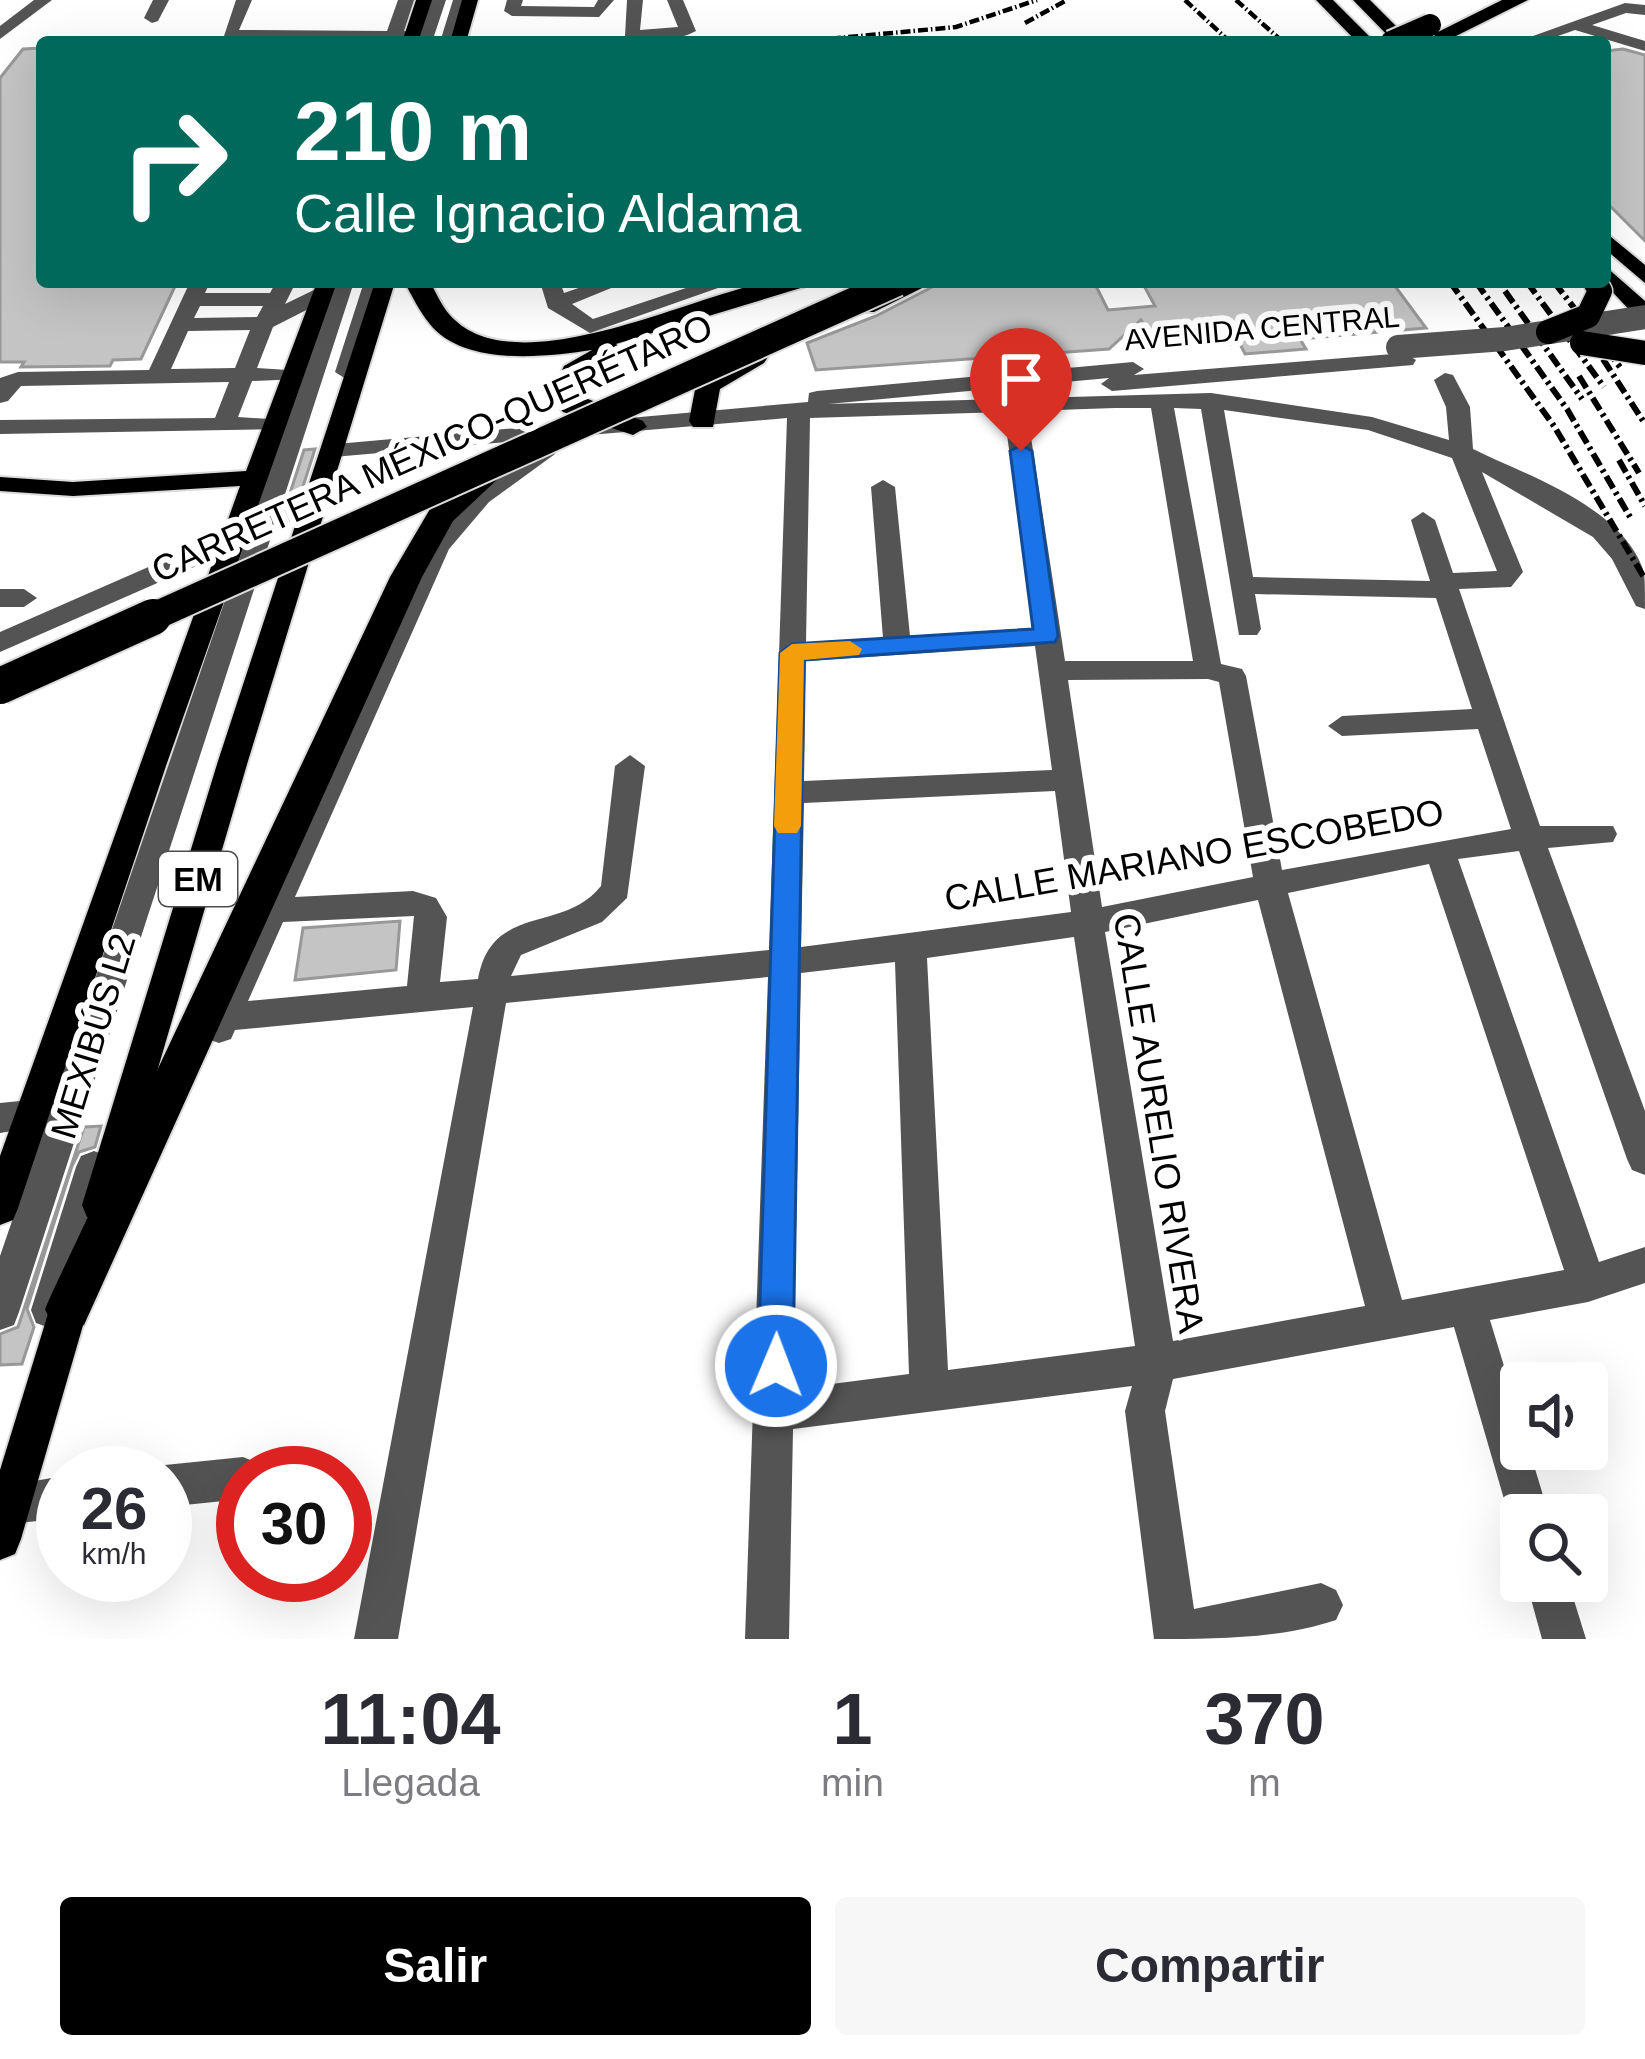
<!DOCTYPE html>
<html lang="es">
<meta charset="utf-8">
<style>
body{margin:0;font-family:Arial,sans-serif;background:#f7f7f7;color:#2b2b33;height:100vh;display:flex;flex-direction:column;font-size:45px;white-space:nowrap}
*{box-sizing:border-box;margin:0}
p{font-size:39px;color:#7c7c81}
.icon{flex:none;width:66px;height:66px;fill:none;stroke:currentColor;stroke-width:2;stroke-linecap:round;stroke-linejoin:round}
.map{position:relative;height:1639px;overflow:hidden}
.panel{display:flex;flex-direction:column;background:#fff;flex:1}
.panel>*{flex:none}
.banner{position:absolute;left:36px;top:36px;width:1575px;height:252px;border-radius:12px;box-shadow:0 12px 48px #0002;background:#00695c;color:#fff;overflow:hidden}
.controls{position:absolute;left:1500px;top:1362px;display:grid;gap:24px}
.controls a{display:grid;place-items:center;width:108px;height:108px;border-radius:12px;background:#fff;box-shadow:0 12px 48px #0002;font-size:60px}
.speed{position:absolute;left:36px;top:1446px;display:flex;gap:24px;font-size:60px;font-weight:700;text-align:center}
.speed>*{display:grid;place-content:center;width:156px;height:156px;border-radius:50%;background:#fff;box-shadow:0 12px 48px #0002;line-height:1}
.speed small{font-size:30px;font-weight:400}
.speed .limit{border:18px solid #d22;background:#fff;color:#111}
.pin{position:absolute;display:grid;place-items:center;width:102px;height:102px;color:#fff;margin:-123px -51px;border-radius:50% 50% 50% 0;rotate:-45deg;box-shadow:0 0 12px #0007}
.pin .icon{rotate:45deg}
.me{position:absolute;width:132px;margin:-66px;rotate:1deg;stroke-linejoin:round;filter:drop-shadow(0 0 9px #0008)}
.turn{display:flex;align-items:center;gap:42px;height:252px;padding:0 60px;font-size:54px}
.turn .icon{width:156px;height:156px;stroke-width:2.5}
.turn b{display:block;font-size:84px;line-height:102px}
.eta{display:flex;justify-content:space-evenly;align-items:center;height:204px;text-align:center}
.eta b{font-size:72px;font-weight:600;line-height:84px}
.primary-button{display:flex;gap:24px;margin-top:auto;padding:24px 60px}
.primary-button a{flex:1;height:138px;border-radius:12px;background:#000;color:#fff;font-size:48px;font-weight:600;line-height:138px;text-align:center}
.primary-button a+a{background:#f7f7f7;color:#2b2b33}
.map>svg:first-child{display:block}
.building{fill:#c4c4c4;stroke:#989898;stroke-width:3}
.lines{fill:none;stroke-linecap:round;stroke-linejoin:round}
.major-casing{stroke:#dbdbdb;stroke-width:4}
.highway-casing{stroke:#dbdbdb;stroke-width:4}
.minor{fill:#545454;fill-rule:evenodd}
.major{fill:#000;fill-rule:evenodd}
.highway{fill:#000;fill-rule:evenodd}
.rail-far1{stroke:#000;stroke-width:4.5;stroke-dasharray:10 3 1.5 3;stroke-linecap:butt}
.rail{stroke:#000;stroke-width:6;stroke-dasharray:14 4.5 3 4.5;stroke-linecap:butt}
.major-bridge-casing{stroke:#dbdbdb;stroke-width:27;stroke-linecap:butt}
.highway-bridge-far2-casing{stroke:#dbdbdb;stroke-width:26;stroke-linecap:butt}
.highway-bridge-far1-casing{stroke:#dbdbdb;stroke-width:32;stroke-linecap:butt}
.highway-bridge-casing{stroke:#dbdbdb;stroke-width:40;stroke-linecap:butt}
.minor-bridge{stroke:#545454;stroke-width:24}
.major-bridge{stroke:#000;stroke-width:24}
.highway-bridge-far2{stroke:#000;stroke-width:22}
.highway-bridge-far1{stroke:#000;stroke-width:28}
.highway-bridge{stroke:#000;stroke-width:36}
.route{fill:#1a73e8;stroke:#114b97;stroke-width:3}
.slow{fill:#f59e0b}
.labels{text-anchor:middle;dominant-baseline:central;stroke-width:12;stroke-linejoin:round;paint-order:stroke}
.far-street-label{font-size:30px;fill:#000;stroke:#fff}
.shield{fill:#fff;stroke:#4c4c4c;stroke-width:3}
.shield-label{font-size:33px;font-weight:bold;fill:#000}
.street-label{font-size:36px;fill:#000;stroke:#fff}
</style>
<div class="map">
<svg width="1645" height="1639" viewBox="0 0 1645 1639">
<rect width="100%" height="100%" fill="#fff"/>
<g class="building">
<polygon points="42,48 42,282 177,282 141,359 113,360 110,366 21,367 24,362 0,362 0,78 23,49"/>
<polygon points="1623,49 1645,55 1645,241 1605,201 1605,51"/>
<polygon points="942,282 1094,282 1108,310 1155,306 1142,282 1392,282 1426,328 1300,339 1306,349 1245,354 1240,344 1155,346 1141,320 1109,349 816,370 807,343 876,316"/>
<polygon points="315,449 292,521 281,521 304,450"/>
<polygon points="400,921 396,970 295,980 303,928"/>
<polygon points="101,1126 95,1147 79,1152 72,1166 27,1309 34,1327 22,1364 0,1365 0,1334 18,1327 84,1127"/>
</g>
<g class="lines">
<defs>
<g id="major">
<polygon points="416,0 432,0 418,42 402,42"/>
<polygon points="462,0 478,0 466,42 450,42"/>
<polygon points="1316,0 1333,0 1375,42 1357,42"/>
<polygon points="1353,0 1370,0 1412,42 1394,42"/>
<polygon points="1605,232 1645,265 1645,283 1605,249"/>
<polygon points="1605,266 1645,301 1645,319 1637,318 1603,282"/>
<polygon points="317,282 337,282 167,763 18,1208 13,1220 0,1225 0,1156 240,486 73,496 0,491 0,477 73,482 246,471"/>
<polygon points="375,282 395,282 248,761 118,1205 113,1217 100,1222 87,1217 82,1205 218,761"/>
<polygon points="74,1273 87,1278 93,1291 21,1539 15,1554 0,1560 0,1470 55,1291 61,1278"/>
</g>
<g id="highway">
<polygon points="1502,0 1528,0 1444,42 1418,42"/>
<path d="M404,282H430C436,292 441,305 449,314C513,389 695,293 770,282C782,280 796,282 808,282L804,287L616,344L625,351L621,357L583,377L578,395L643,421L647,427L633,435L563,412L550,396L564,366L592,350C545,357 463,367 429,323C419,311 412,295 404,282Z"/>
<polygon points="900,282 934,282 874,312 856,312 852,307"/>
<polygon points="755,349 764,351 768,357 764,363 720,389 713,427 693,427 689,421 697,379"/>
<polygon points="505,450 519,459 453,521 422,577 84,1325 68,1331 52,1325 45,1309 52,1293 390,577 430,509 495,453"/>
</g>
</defs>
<use href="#major" class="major-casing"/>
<use href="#highway" class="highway-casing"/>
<g class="minor">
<polygon points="34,0 52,0 0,39 0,26"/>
<polygon points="153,0 169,0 158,21 152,23 144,18"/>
<polygon points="236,0 252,0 239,30 387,31 398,0 414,0 404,31 419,33 430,0 446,0 432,42 223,39"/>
<polygon points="453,0 469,0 456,42 440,42"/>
<polygon points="507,0 523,0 521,6 594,7 598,0 614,0 599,17 512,16 504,11"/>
<path d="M627,0H643L640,30L678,27L667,0H683L696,31C679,41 644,43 625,36Z"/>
<polygon points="1625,3 1645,5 1645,15 1626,13 1592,25 1645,41 1645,51 1575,30 1541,42 1516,42"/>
<path d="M190,282H210L205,293H270L276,282H296L285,304L316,289H331L334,282H354L19,1312L14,1325L0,1330V1256L244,545L0,652V632L226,533L235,531L246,537L283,429L0,434V420L215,418L229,382L21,386L8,401L0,403V378L18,372L149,370ZM328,299L303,371L257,368L273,327ZM200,306H263L257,317L194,318ZM250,330L235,368L171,369L188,331ZM300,379L286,420L238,417L252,381Z"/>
<polygon points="364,282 384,282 357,372 346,379 335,372"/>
<polygon points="540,282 560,282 564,293 596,282 626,282 572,304 593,319 704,282 735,282 590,333 548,308"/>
<path d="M1405,353L1416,360L1413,365L1112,391L1101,384L1109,378L828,404L1211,393L1372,417L1449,440L1446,407L1434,380L1445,373L1453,375L1470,407L1473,449C1528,476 1623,507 1644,572C1645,582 1645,597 1645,609L1636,606L1612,559L1593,537L1482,472L1523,572L1511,587L1459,589L1540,826H1613L1617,834L1613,842L1548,848L1645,1111V1175L1632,1170L1627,1159L1519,851L1458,859L1599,1262L1645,1247V1283L1588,1302L1490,1320L1521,1422V1449H1529L1549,1515H1521V1533L1513,1530L1454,1327L1173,1379L1165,1411L1194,1609L1321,1583L1336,1590L1343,1605L1336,1620C1279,1639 1215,1639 1154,1639L1125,1411L1132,1386L793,1429L789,1639H745L768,977L506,1003L398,1639H354L473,1007L235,1030L231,1039L219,1043L207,1039L202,1029L425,546L471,492L547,442L555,444V454L489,502L449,549L295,897L413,891L436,898L447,917L440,982L478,979C492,902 563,934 601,886L615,766L630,755L645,766L627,898L602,922L521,955L511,976L769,950L787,418L333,457L325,455V445L808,402L809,393L817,391L1133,362L1144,369L1134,375ZM1115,408H1151L1193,661H1065L1027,411ZM1174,408L1201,409L1239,635H1257L1261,629L1255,594L1436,598L1472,709L1342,716L1328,726L1342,736L1478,729L1511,829L1282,870L1246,676L1242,669L1221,664ZM1224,410L1368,430L1452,458L1497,571L1453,573L1435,520L1423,512L1411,520L1430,581L1253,577ZM1004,412L1033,628L910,636L895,487L883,480L871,487L883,638L806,643L810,418ZM1035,646L1052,770L804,781L806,661ZM1208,679L1219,682L1253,877L1102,907L1068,680ZM1055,791L1071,912L801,947L804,803ZM1429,864L1564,1270L1402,1300L1288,893ZM1258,900L1365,1306L1173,1341L1105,932ZM414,916L407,986L248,1001L283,922ZM1074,937L1135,1346L948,1370L927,958ZM895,962L909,1374L793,1389L801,973Z"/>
<polygon points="0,589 24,589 37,598 24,607 0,607"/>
<polygon points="30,1100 42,1104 48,1115 42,1126 0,1133 0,1103"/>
<polygon points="94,1151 107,1156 112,1167 69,1310 64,1323 50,1328 36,1323 31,1310 76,1167 81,1156"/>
<polygon points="303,1450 318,1456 323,1473 263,1473 269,1458"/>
<polygon points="243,1457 258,1463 262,1473 243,1473 243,1499 165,1507 165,1473 150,1473 165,1465"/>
<polygon points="63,1476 63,1518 11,1524 0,1519 0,1487"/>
<polygon points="1526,1581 1568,1581 1586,1639 1542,1639"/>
</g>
<use href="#major" class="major"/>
<use href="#highway" class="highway"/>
<g class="rail-far1">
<polyline points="1185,0 1230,42"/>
<polyline points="1236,0 1283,42"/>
<polyline points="1025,23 1067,0"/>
<polyline points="796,42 956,27 1037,0"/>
</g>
<g class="rail">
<polyline points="1450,282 1554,426 1645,579"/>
<polyline points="1476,282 1567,409 1630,517"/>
<polyline points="1527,282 1604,387"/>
<polyline points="1554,282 1620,367"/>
<polyline points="1505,291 1582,399"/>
<polyline points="1603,359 1645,424"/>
<polyline points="1579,376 1639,473"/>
<polyline points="1619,460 1645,506"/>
</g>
<defs>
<g id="major-bridge">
<polyline points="1548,332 1588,316 1600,291 1595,282"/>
<polyline points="1582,343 1645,353"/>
</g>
<polyline id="highway-bridge-far2" points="1391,42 1430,25"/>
<polyline id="highway-bridge-far1" points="146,620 897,282"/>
<polyline id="highway-bridge" points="0,686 153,617"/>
</defs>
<use href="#major-bridge" class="major-bridge-casing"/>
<use href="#highway-bridge-far2" class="highway-bridge-far2-casing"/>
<use href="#highway-bridge-far1" class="highway-bridge-far1-casing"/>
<use href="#highway-bridge" class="highway-bridge-casing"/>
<polyline class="minor-bridge" points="1398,347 1505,339 1645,317"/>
<use href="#major-bridge" class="major-bridge"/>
<use href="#highway-bridge-far2" class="highway-bridge-far2"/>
<use href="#highway-bridge-far1" class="highway-bridge-far1"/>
<use href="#highway-bridge" class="highway-bridge"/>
</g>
<polygon class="route" points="1021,445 1032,451 1058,636 1055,642 804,660 793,1366 788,1379 776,1384 763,1379 758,1366 780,653 792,644 1033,629 1010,451"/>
<polygon class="slow" points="850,641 862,649 859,655 804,660 801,826 797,833 778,833 774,826 780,653 792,644"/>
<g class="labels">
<g class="far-street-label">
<text transform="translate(1262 328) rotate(-5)">AVENIDA CENTRAL</text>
</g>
<rect class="shield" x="159" y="852" width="78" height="54" rx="9"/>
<g class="shield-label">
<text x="198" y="879">EM</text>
</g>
<g class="street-label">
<text transform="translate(432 448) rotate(-24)">CARRETERA MÉXICO-QUERÉTARO</text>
<text transform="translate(1194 855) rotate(-10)">CALLE MARIANO ESCOBEDO</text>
<text transform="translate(93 1036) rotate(-73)">MEXIBÚS L2</text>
<text transform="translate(1159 1123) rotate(81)">CALLE AURELIO RIVERA</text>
</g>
</g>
</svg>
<div class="controls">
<a><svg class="icon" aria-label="sound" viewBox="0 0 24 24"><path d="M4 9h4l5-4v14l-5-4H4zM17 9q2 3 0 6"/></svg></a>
<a><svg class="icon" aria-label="search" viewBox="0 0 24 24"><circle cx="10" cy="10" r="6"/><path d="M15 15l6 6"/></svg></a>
</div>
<div class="speed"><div>26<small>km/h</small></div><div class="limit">30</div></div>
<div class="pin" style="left:1021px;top:451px;background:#d93025"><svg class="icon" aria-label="arrive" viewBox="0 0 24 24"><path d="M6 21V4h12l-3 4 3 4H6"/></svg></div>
<svg class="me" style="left:776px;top:1366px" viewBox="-20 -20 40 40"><circle r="17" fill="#1a73e8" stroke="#fff" stroke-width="3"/><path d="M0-11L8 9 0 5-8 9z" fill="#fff"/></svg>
<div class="banner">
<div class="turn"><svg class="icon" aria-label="right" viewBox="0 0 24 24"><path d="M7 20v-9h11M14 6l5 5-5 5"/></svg><div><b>210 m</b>Calle Ignacio Aldama</div></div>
</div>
</div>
<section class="panel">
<div class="eta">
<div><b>11:04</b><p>Llegada</p></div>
<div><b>1</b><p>min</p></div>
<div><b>370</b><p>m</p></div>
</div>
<div class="primary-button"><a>Salir</a><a>Compartir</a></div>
</section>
